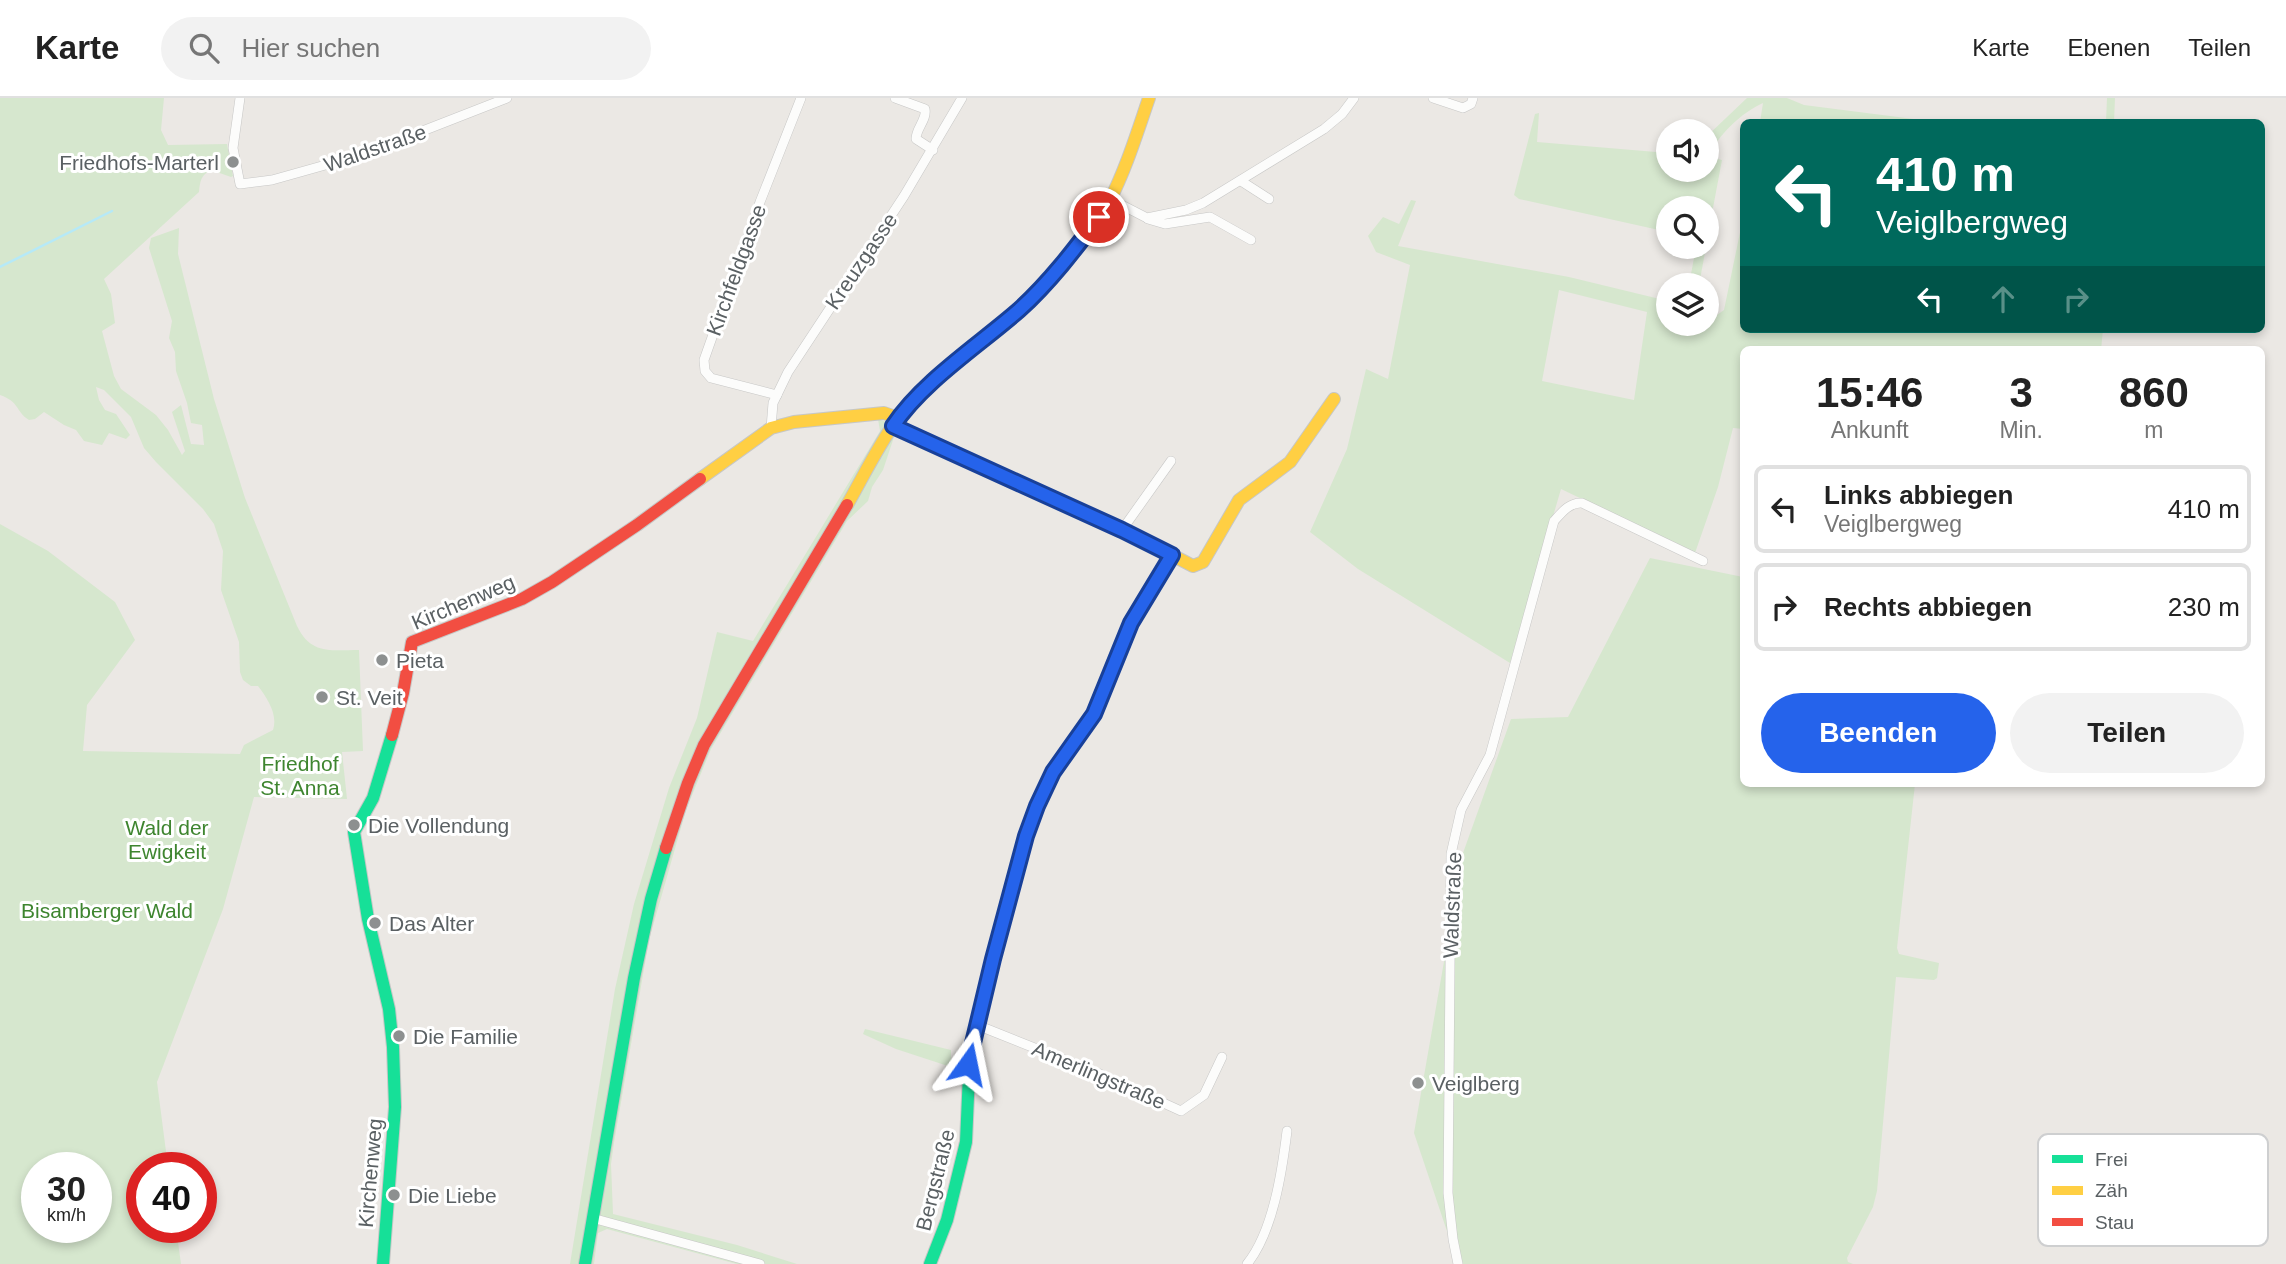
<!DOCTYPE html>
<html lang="de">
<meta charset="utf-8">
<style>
body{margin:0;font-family:Helvetica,sans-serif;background:#f2f2f2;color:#222;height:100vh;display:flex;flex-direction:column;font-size:26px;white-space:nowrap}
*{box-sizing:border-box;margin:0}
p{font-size:23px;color:#767676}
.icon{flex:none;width:38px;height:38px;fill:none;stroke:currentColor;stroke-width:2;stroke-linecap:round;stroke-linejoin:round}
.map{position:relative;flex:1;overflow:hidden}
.panel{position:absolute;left:1740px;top:248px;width:525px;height:441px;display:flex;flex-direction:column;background:#fff;border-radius:10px;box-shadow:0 4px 10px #0003}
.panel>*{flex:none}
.guide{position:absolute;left:1740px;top:21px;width:525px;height:214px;border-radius:10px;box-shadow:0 4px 10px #0003;background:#00695c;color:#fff;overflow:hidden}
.buttons{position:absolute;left:1656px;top:21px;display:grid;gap:14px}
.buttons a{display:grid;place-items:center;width:63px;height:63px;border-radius:50%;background:#fff;box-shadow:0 4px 10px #0003;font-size:35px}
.speed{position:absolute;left:21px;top:1054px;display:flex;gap:14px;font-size:35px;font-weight:700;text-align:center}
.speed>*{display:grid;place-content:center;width:91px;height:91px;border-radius:50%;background:#fff;box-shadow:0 4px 10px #0003;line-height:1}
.speed small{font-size:18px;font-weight:400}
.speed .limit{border:10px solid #d22;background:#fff;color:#111}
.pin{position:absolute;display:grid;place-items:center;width:60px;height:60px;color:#fff;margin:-30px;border:4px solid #fff;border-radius:50%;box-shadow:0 2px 7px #0007}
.me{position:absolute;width:77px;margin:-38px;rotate:12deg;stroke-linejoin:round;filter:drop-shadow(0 0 5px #0008)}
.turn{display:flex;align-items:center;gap:24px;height:147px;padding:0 21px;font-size:32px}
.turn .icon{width:91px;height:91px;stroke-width:2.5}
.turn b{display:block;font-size:49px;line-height:60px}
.lanes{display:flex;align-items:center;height:66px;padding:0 21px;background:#0003;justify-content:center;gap:35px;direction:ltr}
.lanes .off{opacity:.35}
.eta{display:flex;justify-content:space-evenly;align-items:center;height:119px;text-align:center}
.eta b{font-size:42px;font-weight:700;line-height:49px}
.primary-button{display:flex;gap:14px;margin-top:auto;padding:14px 21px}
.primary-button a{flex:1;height:80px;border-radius:42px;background:#2563eb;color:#fff;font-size:28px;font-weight:700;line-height:80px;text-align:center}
.primary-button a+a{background:#f2f2f2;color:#222}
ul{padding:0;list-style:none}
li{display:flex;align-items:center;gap:21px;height:88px;margin:0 14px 10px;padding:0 7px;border:4px solid #e0e0e0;border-radius:10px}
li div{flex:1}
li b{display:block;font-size:26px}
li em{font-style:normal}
header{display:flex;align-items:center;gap:42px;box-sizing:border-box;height:98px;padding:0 35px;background:#fff;border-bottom:2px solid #e0e0e0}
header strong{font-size:33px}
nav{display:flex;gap:38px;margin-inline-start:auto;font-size:24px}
.search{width:490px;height:63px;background:#f2f2f2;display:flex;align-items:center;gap:18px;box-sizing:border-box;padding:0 24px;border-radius:38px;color:#767676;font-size:26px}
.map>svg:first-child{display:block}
.green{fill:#d6e7ce;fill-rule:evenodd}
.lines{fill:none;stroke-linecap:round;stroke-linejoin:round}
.stream{stroke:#b6e9f7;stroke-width:2.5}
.street-casing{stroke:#c7c7c6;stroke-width:10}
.fast-casing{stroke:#c6c7c6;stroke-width:14}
.slow-casing{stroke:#c6c7c6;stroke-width:14}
.jam-casing{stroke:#c6c7c6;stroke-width:14}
.street{stroke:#fcfcfb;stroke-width:9}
.fast{stroke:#16e098;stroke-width:12}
.slow{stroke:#ffcf43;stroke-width:12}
.jam{stroke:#f24e42;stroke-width:12}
.route-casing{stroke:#184099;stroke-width:18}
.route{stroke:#2563eb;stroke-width:12}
.poi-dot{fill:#8d9090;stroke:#fff;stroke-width:2.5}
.labels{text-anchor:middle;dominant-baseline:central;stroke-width:6;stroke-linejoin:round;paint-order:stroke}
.street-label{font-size:21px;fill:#5a6063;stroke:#fff}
.poi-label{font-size:21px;fill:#5a6063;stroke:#fff;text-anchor:start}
.park-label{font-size:21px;fill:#3e852f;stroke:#fff}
.key{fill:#fff;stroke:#cecfd0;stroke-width:2}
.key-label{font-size:19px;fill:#5a6063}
</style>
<header>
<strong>Karte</strong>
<div class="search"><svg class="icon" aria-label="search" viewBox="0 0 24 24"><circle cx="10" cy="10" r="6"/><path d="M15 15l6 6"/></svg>Hier suchen</div>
<nav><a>Karte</a><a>Ebenen</a><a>Teilen</a></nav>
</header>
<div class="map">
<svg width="2286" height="1166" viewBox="0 0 2286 1166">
<rect width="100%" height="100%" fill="#ebe8e4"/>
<g class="green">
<path d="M0,0H164L161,32L168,47L227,46L233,78L231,79L211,72C201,77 200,83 199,94L104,181L111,196L115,225L102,233L114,278L121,291L156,317L168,332L182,357L185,353L172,314L181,307L191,346L204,347L202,327L191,325L187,305L176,273L175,254L169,240L172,223L149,150L151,140L179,130L178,156L214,301L245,400L297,528C311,557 331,552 359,552L363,653L342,654L347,701L254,699L223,811L157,984L168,1069H142V1129H176L181,1166H0V426L48,453L115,504L135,542L87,607L83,653L240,656L244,647L273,632C278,617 268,601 258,588H251L243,582L240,574L239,544L221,492L223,453L214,426L203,411L156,364L144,350L131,319L104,292L96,289L99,302L105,312L116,316L130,337L126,341L109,335L102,347L84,343L76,332L64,327L44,314L35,321L29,322C15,313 20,304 0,297ZM37,1069H96V1129H37Z"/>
<path d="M1747,0H1787L1804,7L1937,24H1866L1839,22L1840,24H1760L1763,5C1741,15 1719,36 1708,59L1722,62L1706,147V110H1668V134L1519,101L1514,97L1535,16L1539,15L1537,44L1668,55V72H1706V39Z"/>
<polygon points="2107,0 2115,0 2114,24 2106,24"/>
<path d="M1411,102L1416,103L1398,148L1569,179L1668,203V226H1706V218L1714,219L1724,212L1743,120V231H2103L2101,252H1743V331L1733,330L1718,389L1695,455L1561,391L1510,565L1358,471L1310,434L1347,351L1366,271L1388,281L1410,167L1376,154L1368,138L1383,119L1399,126ZM1559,192L1647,214L1634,302L1542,283Z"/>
<polygon points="1696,149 1706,149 1699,187 1689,187"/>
<polygon points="878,321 903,330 900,336 894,339 883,372 872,389 868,403 847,423 711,651 686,712 649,842 614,1045 611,1066 613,1116 737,1147 797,1166 737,1166 607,1131 598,1135 594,1166 570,1166 615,891 634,806 669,690 697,620 717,534 753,543 880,333"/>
<polygon points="1650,460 1743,479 1743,686 1915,686 1897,850 1899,856 1939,865 1937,880 1934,882 1896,879 1877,1093 1873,1109 1847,1160 1848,1164 1853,1166 1458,1166 1414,1035 1463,755 1511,621 1568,619"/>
<polygon points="865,931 951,952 951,969 896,951 863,936"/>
</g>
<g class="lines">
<polyline class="stream" points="0,169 112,113"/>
<defs>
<g id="street">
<polyline points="240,0 233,50 240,86 272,82 361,57 507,0"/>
<path d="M895,0L925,11C927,22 916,30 916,41L933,52"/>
<polyline points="1433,0 1463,10 1471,6 1473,0"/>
<polyline points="1241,83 1269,101"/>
<polyline points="1110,101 1147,120 1186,112 1203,105 1324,31 1342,16 1354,0"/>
<polyline points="1148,121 1165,126 1210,119 1251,142"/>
<polyline points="777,297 711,280 705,273 704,262 760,104 801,0"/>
<polyline points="893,328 1122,432 1172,457"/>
<polyline points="771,330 773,305 788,274 904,98 962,0"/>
<polyline points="1122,432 1171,363"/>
<polyline points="977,927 1100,976 1181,1013 1204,997 1222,959"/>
<polyline points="592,1120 760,1166"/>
<path d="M1247,1166C1273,1134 1282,1074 1287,1033"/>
<path d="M1458,1166L1453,1141L1448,1095L1451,756L1461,712L1490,657L1554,423C1562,414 1570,404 1582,405L1703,463"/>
</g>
<g id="fast">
<polyline points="383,1166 395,1009 393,949 389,911 368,821 354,734 373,700 392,637"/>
<polyline points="585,1166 634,880 651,801 666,750"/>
<polyline points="930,1166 947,1122 966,1044 970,953 1026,738 1047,684 1094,616 1106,584"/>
</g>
<g id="slow">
<polyline points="700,381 771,330 794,324 884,315 898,320"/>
<path d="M847,407C863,379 879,346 898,320C924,285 964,259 997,231C1039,194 1081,154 1109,104C1126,71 1137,35 1149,0"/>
<polyline points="1106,584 1124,539 1172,457 1193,468 1203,464 1239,402 1290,364 1334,301"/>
</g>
<g id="jam">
<polyline points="392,637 403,595 412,544 522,501 552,484 637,427 700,381"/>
<polyline points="666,750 688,685 704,647 847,407"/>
</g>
</defs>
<use href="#street" class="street-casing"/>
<use href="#fast" class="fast-casing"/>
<use href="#slow" class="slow-casing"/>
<use href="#jam" class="jam-casing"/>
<use href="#street" class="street"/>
<use href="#fast" class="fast"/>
<use href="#slow" class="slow"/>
<use href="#jam" class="jam"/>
</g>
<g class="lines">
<defs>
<path id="route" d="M968,966L993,861L1026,738L1037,708L1053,674L1094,616L1131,525L1172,457L1122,432L893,328C922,284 979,247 1019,212C1049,185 1075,151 1099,119"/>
</defs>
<use href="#route" class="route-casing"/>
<use href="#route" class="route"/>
</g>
<g class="poi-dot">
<circle cx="233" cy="64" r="7"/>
<circle cx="382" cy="562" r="7"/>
<circle cx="322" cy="599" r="7"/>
<circle cx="354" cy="727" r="7"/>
<circle cx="375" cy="825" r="7"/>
<circle cx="399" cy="938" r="7"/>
<circle cx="1418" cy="985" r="7"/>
<circle cx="394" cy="1097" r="7"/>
</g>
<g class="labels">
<g class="street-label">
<text transform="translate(375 50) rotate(-19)">Waldstraße</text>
<text transform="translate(861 163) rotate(-56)">Kreuzgasse</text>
<text transform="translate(736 172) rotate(-70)">Kirchfeldgasse</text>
<text transform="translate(463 504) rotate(-23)">Kirchenweg</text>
<text transform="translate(1452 807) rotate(-88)">Waldstraße</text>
<text transform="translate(1099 977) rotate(23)">Amerlingstraße</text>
<text transform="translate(370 1075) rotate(-85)">Kirchenweg</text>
<text transform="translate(935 1082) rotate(-76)">Bergstraße</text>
</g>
<g class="poi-label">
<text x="219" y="64" text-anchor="end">Friedhofs-Marterl</text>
<text x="396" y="562">Pieta</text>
<text x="336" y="599">St. Veit</text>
<text x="368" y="727">Die Vollendung</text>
<text x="389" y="825">Das Alter</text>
<text x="413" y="938">Die Familie</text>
<text x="1432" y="985">Veiglberg</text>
<text x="408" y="1097">Die Liebe</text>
</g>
<g class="park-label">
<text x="300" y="665">Friedhof<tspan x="300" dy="24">St. Anna</tspan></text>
<text x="167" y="729">Wald der<tspan x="167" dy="24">Ewigkeit</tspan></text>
<text x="107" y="812">Bisamberger Wald</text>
</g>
</g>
<rect x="2038" y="1036" width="230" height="112" rx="10" class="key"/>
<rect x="2052" y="1057" width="31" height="8" fill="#16e098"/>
<rect x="2052" y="1088" width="31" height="9" fill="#ffcf43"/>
<rect x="2052" y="1120" width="31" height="8" fill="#f24e42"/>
<g class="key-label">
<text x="2095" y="1068">Frei</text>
<text x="2095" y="1099">Zäh</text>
<text x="2095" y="1131">Stau</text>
</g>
</svg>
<div class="buttons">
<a><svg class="icon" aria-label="sound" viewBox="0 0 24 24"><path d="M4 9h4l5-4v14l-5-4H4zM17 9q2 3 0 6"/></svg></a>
<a><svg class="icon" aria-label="search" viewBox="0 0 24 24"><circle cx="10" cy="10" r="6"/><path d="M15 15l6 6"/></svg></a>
<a><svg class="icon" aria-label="layers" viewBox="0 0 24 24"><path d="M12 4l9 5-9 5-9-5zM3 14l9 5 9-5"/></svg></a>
</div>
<div class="speed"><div>30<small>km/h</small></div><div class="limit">40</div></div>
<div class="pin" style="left:1099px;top:119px;background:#d93025"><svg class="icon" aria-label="arrive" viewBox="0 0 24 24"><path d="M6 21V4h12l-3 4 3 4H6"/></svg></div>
<svg class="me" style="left:968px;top:966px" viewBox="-20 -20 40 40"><path d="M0-17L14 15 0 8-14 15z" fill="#2563eb" stroke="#fff" stroke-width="4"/></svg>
<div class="guide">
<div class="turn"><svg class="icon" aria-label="left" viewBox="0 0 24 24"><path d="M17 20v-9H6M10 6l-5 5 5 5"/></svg><div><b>410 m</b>Veiglbergweg</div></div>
<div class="lanes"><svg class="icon" aria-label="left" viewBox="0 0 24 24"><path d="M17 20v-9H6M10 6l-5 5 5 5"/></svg><svg class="icon off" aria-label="ahead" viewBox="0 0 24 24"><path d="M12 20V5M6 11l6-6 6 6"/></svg><svg class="icon off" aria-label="right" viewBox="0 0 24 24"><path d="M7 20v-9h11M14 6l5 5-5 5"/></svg></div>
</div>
<section class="panel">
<div class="eta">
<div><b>15:46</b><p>Ankunft</p></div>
<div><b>3</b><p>Min.</p></div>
<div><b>860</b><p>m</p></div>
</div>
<ul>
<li><svg class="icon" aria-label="left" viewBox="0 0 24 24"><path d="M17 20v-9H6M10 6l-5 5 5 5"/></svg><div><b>Links abbiegen</b><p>Veiglbergweg</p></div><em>410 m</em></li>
<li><svg class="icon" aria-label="right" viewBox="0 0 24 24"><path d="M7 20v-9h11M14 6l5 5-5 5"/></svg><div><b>Rechts abbiegen</b></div><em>230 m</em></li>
</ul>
<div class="primary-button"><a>Beenden</a><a>Teilen</a></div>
</section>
</div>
